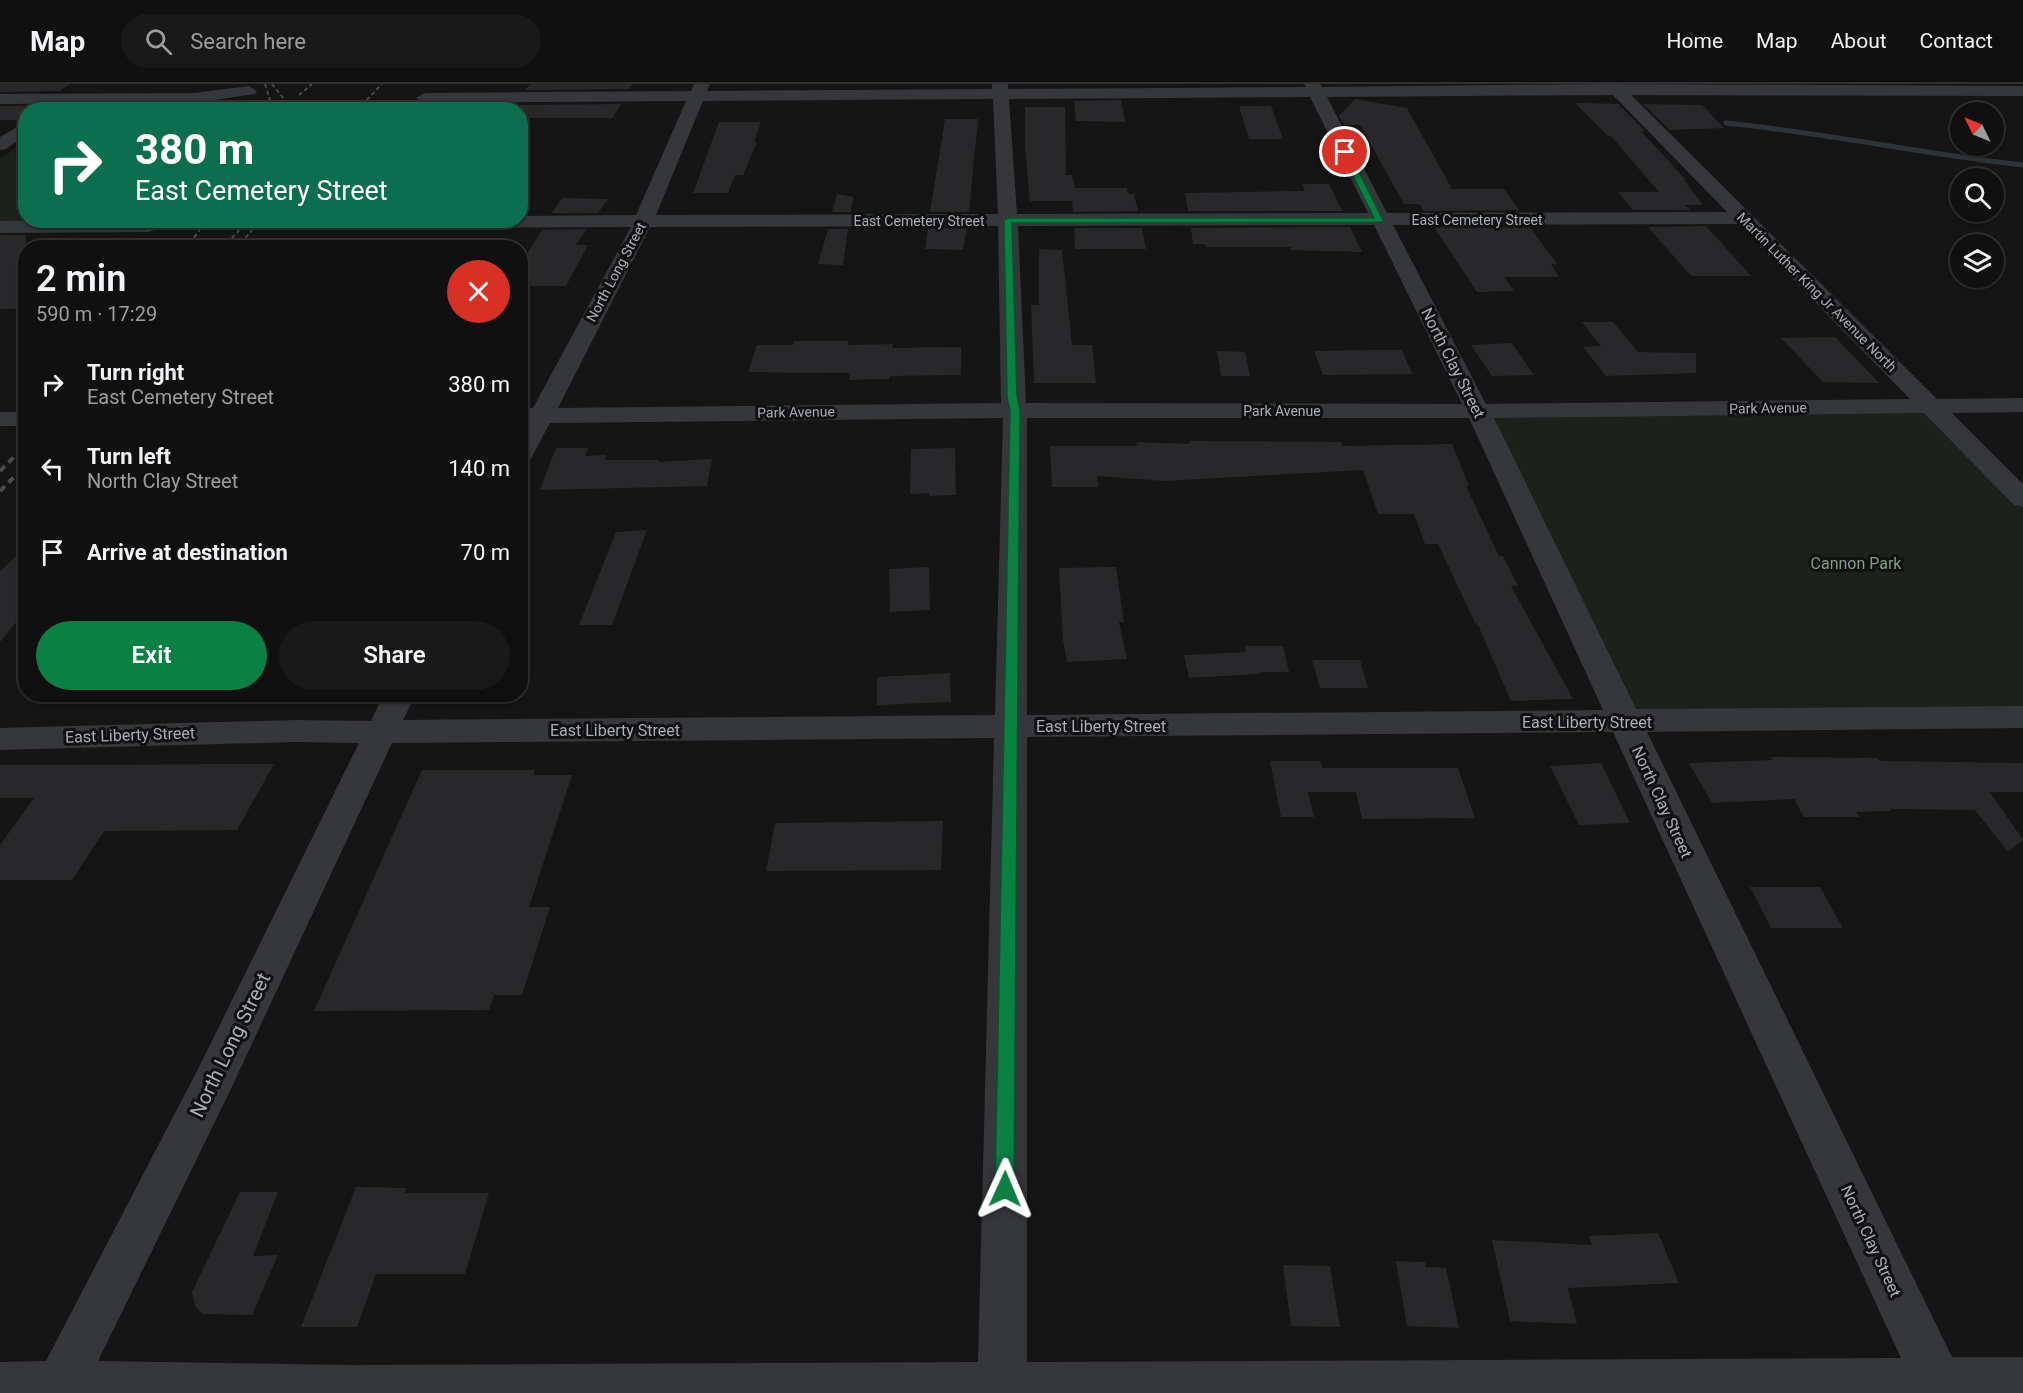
<!DOCTYPE html>
<meta charset="utf-8">
<style>
body{margin:0;font-family:Roboto,sans-serif;background:#191919;color:#f1f3f6;height:100vh;display:flex;flex-direction:column;font-size:22px;white-space:nowrap}
*{box-sizing:border-box;margin:0}
p{font-size:20px;color:#9c9d9f}
.icon{flex:none;width:33px;height:33px;fill:none;stroke:currentColor;stroke-width:2;stroke-linecap:round;stroke-linejoin:round}
.map{position:relative;flex:1;overflow:hidden}
.drawer{position:absolute;left:18px;top:156px;width:510px;height:462px;display:flex;flex-direction:column;background:#101010;border-radius:24px;box-shadow:0 2px 4px #0004,0 0 0 2px #303030}
.drawer>*{flex:none}
.hud{position:absolute;left:18px;top:18px;width:510px;height:126px;border-radius:24px;box-shadow:0 2px 4px #0004,0 0 0 2px #303030;background:#0b6e4f;color:#fff;overflow:hidden}
.needle{width:39px;rotate:313deg}
.controls{position:absolute;left:1950px;top:18px;display:grid;gap:12px}
.controls a{display:grid;place-items:center;width:54px;height:54px;border-radius:50%;background:#101010;box-shadow:0 2px 4px #0004,0 0 0 2px #303030;font-size:30px}
.pin{position:absolute;display:grid;place-items:center;width:51px;height:51px;color:#fff;margin:-26px;border:3px solid #fff;border-radius:50%;box-shadow:0 2px 6px #0007}
.me{position:absolute;width:66px;margin:-33px;rotate:1deg;stroke-linejoin:round;filter:drop-shadow(0 0 4px #0008)}
.turn{display:flex;align-items:center;gap:21px;height:126px;padding:0 18px;font-size:27px}
.turn .icon{width:78px;height:78px;stroke-width:2.5}
.turn b{display:block;font-size:42px;line-height:51px}
.round{display:grid;place-items:center;flex:none;width:63px;height:63px;border-radius:32px;background:#191919}
.summary{display:flex;align-items:center;justify-content:space-between;height:102px;padding:0 18px}
h1{font-size:36px;font-weight:600;line-height:45px}
.primary-button{display:flex;gap:12px;margin-top:auto;padding:12px 18px}
.primary-button a{flex:1;height:69px;border-radius:36px;background:#0b8043;color:#fff;font-size:24px;font-weight:600;line-height:69px;text-align:center}
.primary-button a+a{background:#191919;color:#f1f3f6}
ul{padding:0;list-style:none}
li{display:flex;align-items:center;gap:18px;height:84px;padding:0 18px}
li div{flex:1}
li b{display:block;font-size:22px}
li em{font-style:normal}
header{display:flex;align-items:center;gap:36px;box-sizing:border-box;height:84px;padding:0 30px;background:#101010;border-bottom:2px solid #303030}
header strong{font-size:28px}
nav{display:flex;gap:33px;margin-inline-start:auto;font-size:21px}
.search{width:420px;height:54px;background:#191919;display:flex;align-items:center;gap:15px;box-sizing:border-box;padding:0 21px;border-radius:33px;color:#9c9d9f;font-size:22px}
.map>svg:first-child{display:block}
.green{fill:#1c211c}
.lines{fill:none;stroke-linecap:round;stroke-linejoin:round}
.stream{stroke:#2d3438;stroke-width:5}
.building{fill:#28282a}
.minor{fill:#36373b;fill-rule:evenodd}
.rail-far2{stroke:#4a4b50;stroke-width:2;stroke-dasharray:4 3;stroke-linecap:butt}
.rail-far1{stroke:#4a4b50;stroke-width:3;stroke-dasharray:5 4;stroke-linecap:butt}
.rail{stroke:#4a4b50;stroke-width:4;stroke-dasharray:7 5;stroke-linecap:butt}
.route{fill:#0b8043;stroke:#07532c;stroke-width:1.5}
.labels{text-anchor:middle;dominant-baseline:central;stroke-width:6;stroke-linejoin:round;paint-order:stroke}
.far-street-label{font-size:14px;fill:#a8adb5;stroke:#101011}
.street-label{font-size:16px;fill:#a8adb5;stroke:#101011}
.park-label{font-size:16px;fill:#829d82;stroke:#101011}
.near-street-label{font-size:20px;fill:#a8adb5;stroke:#101011}
</style>
<header>
<strong>Map</strong>
<div class="search"><svg class="icon" aria-label="search" viewBox="0 0 24 24"><circle cx="10" cy="10" r="6"/><path d="M15 15l6 6"/></svg>Search here</div>
<nav><a>Home</a><a>Map</a><a>About</a><a>Contact</a></nav>
</header>
<div class="map">
<svg width="2023" height="1309" viewBox="0 0 2023 1309">
<rect width="100%" height="100%" fill="#151516"/>
<g class="green">
<polygon points="241,20 241,26 70,25 76,21"/>
<polygon points="25,57 26,136 114,137 0,137 0,75"/>
<polygon points="1930,322 2023,415 2023,633 1625,638 1478,327"/>
</g>
<g class="lines">
<path class="stream" d="M1726,39C1826,49 1923,70 2023,81"/>
</g>
<g class="building">
<polygon points="0,0 70,0 59,7 0,8"/>
<polygon points="530,0 633,0 630,5 525,6"/>
<polygon points="1355,15 1407,24 1452,105 1504,105 1519,126 1424,127 1419,120 1404,120 1360,41 1344,41 1339,32"/>
<polygon points="1121,16 1125,38 1076,37 1074,17"/>
<polygon points="1575,19 1618,20 1645,47 1641,47 1685,95 1683,95 1703,121 1685,121 1690,126 1633,126 1618,108 1659,108 1611,52 1608,52"/>
<polygon points="621,20 612,34 520,34 520,21"/>
<polygon points="1643,20 1702,21 1724,44 1670,46"/>
<polygon points="0,22 37,22 32,26 26,26 26,30 16,36 0,36"/>
<polygon points="1239,22 1271,22 1283,55 1249,55"/>
<polygon points="1025,23 1065,23 1066,91 1072,91 1075,104 1127,104 1128,110 1134,110 1138,127 1073,128 1072,117 1030,117 1025,64"/>
<polygon points="945,35 978,35 969,128 930,128"/>
<polygon points="719,38 761,38 754,58 757,58 743,91 735,91 728,109 693,109"/>
<polygon points="1302,100 1329,100 1342,127 1188,127 1185,109 1305,107"/>
<polygon points="837,110 853,113 851,128 832,128"/>
<polygon points="562,114 608,115 598,129 552,129"/>
<polygon points="1706,142 1726,164 1751,192 1691,192 1648,143"/>
<polygon points="1350,143 1362,168 1291,166 1290,163 1206,163 1205,160 1193,160 1191,144"/>
<polygon points="1434,143 1530,143 1557,180 1551,180 1559,193 1504,193 1514,207 1477,208"/>
<polygon points="928,144 967,144 963,166 925,165"/>
<polygon points="1074,144 1142,144 1146,165 1075,165"/>
<polygon points="587,145 576,161 588,161 566,202 520,202 520,181 542,146"/>
<polygon points="828,145 848,145 843,181 818,180"/>
<rect x="0" y="151" width="26" height="74"/>
<polygon points="1039,165 1062,166 1072,261 1092,261 1096,299 1034,299 1031,221 1039,221"/>
<polygon points="1582,238 1613,238 1638,268 1696,269 1696,289 1606,292 1583,263 1601,262"/>
<polygon points="1835,253 1879,299 1823,298 1781,254"/>
<polygon points="794,257 848,257 848,261 893,260 892,264 961,263 961,291 890,292 889,295 849,296 850,289 748,288 757,261 793,261"/>
<polygon points="1512,259 1534,291 1492,292 1471,261"/>
<polygon points="1364,266 1402,266 1412,290 1323,291 1314,267"/>
<polygon points="1217,267 1245,268 1250,292 1221,292"/>
<polygon points="1189,357 1341,358 1342,362 1452,360 1469,402 1466,402 1499,472 1503,472 1518,502 1511,502 1573,615 1511,617 1478,541 1476,541 1438,460 1425,460 1414,430 1378,430 1363,386 1165,397 1097,392 1098,403 1052,403 1050,362 1137,362 1136,358 1189,360"/>
<polygon points="556,364 588,364 585,372 606,371 605,376 659,376 658,378 712,375 707,402 540,406"/>
<polygon points="955,364 956,411 929,412 929,409 910,410 911,365"/>
<polygon points="647,446 612,541 579,541 616,448"/>
<polygon points="26,463 26,526 0,558 0,487"/>
<polygon points="929,483 930,526 890,528 889,485"/>
<polygon points="1116,483 1124,538 1119,538 1127,575 1067,578 1063,556 1059,484"/>
<polygon points="1245,562 1283,562 1289,588 1260,588 1260,590 1189,594 1184,571 1246,568"/>
<polygon points="1312,576 1360,576 1368,604 1320,604"/>
<polygon points="950,589 951,618 877,621 877,593"/>
<polygon points="1771,673 1877,674 1880,677 2023,679 2023,708 1990,708 2023,756 2008,768 1975,726 1890,725 1891,727 1856,728 1859,733 1804,733 1794,715 1712,719 1689,679 1773,676"/>
<polygon points="1270,677 1321,677 1322,684 1458,684 1475,734 1362,735 1356,708 1308,708 1314,733 1281,733"/>
<polygon points="1601,679 1630,739 1579,741 1550,682"/>
<polygon points="274,680 237,746 104,747 72,796 0,796 0,761 34,714 0,714 0,681"/>
<polygon points="422,686 535,686 533,691 572,691 529,823 550,823 522,911 494,911 489,926 314,927"/>
<polygon points="943,737 941,786 766,787 775,739"/>
<polygon points="1750,803 1820,803 1843,844 1771,844"/>
<polygon points="356,1103 406,1104 405,1109 489,1109 465,1190 376,1190 357,1243 301,1243"/>
<polygon points="240,1108 278,1108 253,1172 278,1171 252,1231 202,1230 195,1222 192,1208"/>
<polygon points="1658,1149 1679,1199 1568,1204 1577,1240 1510,1237 1492,1156 1592,1161 1589,1152"/>
<polygon points="1396,1177 1425,1178 1426,1183 1446,1184 1459,1244 1407,1242"/>
<polygon points="1283,1181 1330,1182 1340,1243 1291,1242"/>
</g>
<g class="lines">
<g class="minor">
<path d="M694,0H710L707,7L992,5V0H1008V5L1306,3L1304,0H1320L1322,3L1603,0L2023,2V12L1631,11L1937,315L2023,314V328L1952,329L2023,400V423L2014,421L1924,329L1494,334L1636,625L2023,622V644L1647,648L1952,1273H2023V1309H0V1278L46,1277L199,983L359,659L296,658L0,666V644L296,636L371,637L384,610H416L403,636L995,631L1003,334L550,339L529,378L520,381V348L525,339H520V325L533,324L631,143L310,144L303,142L300,138L520,136V132L636,131L686,17L424,19L416,14L424,9L691,7ZM1613,11L1727,128L1387,129L1327,13ZM1310,13L1368,129L1017,130L1009,15ZM993,15L998,130L656,131L703,17ZM1739,140L1910,315L1486,320L1393,141ZM1374,141L1462,320L1026,319L1018,142ZM998,142L1001,319L558,324L650,143ZM1027,334H1469L1603,626L1027,631ZM1613,648L1901,1274L1027,1278V653ZM994,654L978,1278L353,1281L98,1277L229,1009L392,659Z"/>
<polygon points="249,2 257,7 255,10 194,19 0,20 0,10 194,9"/>
<polygon points="26,38 26,51 6,65 0,66 0,53"/>
<polygon points="150,136 155,138 158,142 155,146 148,148 0,149 0,137"/>
<rect x="0" y="328" width="26" height="14"/>
</g>
<g class="rail-far2">
<polyline points="265,0 273,26"/>
<polyline points="272,0 284,15 287,26"/>
<polyline points="299,11 312,0"/>
<polyline points="357,26 382,0"/>
<polyline points="190,159 207,136"/>
<polyline points="227,159 249,136"/>
<polyline points="241,159 261,136"/>
</g>
<g class="rail-far1">
<polyline points="186,164 191,157"/>
<polyline points="222,164 229,157"/>
<polyline points="236,164 242,157"/>
</g>
<g class="rail">
<polyline points="0,387 26,361"/>
<polyline points="0,407 26,381"/>
</g>
</g>
<polygon class="route" points="1345,65 1349,68 1383,136 1382,138 1012,139 1017,312 1020,327 1014,1105 1011,1111 1005,1113 998,1111 995,1105 1010,327 1007,312 1004,136 1008,134 1374,134 1341,68"/>
<g class="labels">
<g class="far-street-label">
<text x="1477" y="136">East Cemetery Street</text>
<text x="919" y="137">East Cemetery Street</text>
<text transform="translate(616 188) rotate(-62)">North Long Street</text>
<text transform="translate(1817 208) rotate(45)">Martin Luther King Jr Avenue North</text>
<text transform="translate(1768 324) rotate(-1)">Park Avenue</text>
<text x="1282" y="327">Park Avenue</text>
<text transform="translate(796 328) rotate(-1)">Park Avenue</text>
</g>
<g class="street-label">
<text transform="translate(1453 279) rotate(63)">North Clay Street</text>
<text x="1587" y="638">East Liberty Street</text>
<text x="1101" y="642">East Liberty Street</text>
<text x="615" y="646">East Liberty Street</text>
<text transform="translate(130 651) rotate(-2)">East Liberty Street</text>
<text transform="translate(1662 718) rotate(65)">North Clay Street</text>
<text transform="translate(1871 1157) rotate(65)">North Clay Street</text>
</g>
<g class="park-label">
<text x="1856" y="479">Cannon Park</text>
</g>
<g class="near-street-label">
<text transform="translate(230 961) rotate(-64)">North Long Street</text>
</g>
</g>
</svg>
<div class="controls">
<a><svg class="needle" viewBox="-14 -14 28 28"><path d="M0-13l5 13h-10z" fill="#e53935"/><path d="M0 13l5-13h-10z" fill="#9c9d9f"/></svg></a>
<a><svg class="icon" aria-label="search" viewBox="0 0 24 24"><circle cx="10" cy="10" r="6"/><path d="M15 15l6 6"/></svg></a>
<a><svg class="icon" aria-label="layers" viewBox="0 0 24 24"><path d="M12 4l9 5-9 5-9-5zM3 14l9 5 9-5"/></svg></a>
</div>
<div class="pin" style="left:1345px;top:68px;background:#d93025"><svg class="icon" aria-label="arrive" viewBox="0 0 24 24"><path d="M6 21V4h12l-3 4 3 4H6"/></svg></div>
<svg class="me" style="left:1005px;top:1105px" viewBox="-20 -20 40 40"><path d="M0-17L14 15 0 8-14 15z" fill="#0b8043" stroke="#fff" stroke-width="4"/></svg>
<div class="hud">
<div class="turn"><svg class="icon" aria-label="right" viewBox="0 0 24 24"><path d="M7 20v-9h11M14 6l5 5-5 5"/></svg><div><b>380 m</b>East Cemetery Street</div></div>
</div>
<section class="drawer">
<div class="summary"><div><h1>2 min</h1><p>590 m · 17:29</p></div><a class="round" style="background:#d93025;color:#fff"><svg class="icon" aria-label="close" viewBox="0 0 24 24"><path d="M6 6l12 12M18 6L6 18"/></svg></a></div>
<ul>
<li><svg class="icon" aria-label="right" viewBox="0 0 24 24"><path d="M7 20v-9h11M14 6l5 5-5 5"/></svg><div><b>Turn right</b><p>East Cemetery Street</p></div><em>380 m</em></li>
<li><svg class="icon" aria-label="left" viewBox="0 0 24 24"><path d="M17 20v-9H6M10 6l-5 5 5 5"/></svg><div><b>Turn left</b><p>North Clay Street</p></div><em>140 m</em></li>
<li><svg class="icon" aria-label="arrive" viewBox="0 0 24 24"><path d="M6 21V4h12l-3 4 3 4H6"/></svg><div><b>Arrive at destination</b></div><em>70 m</em></li>
</ul>
<div class="primary-button"><a>Exit</a><a>Share</a></div>
</section>
</div>
